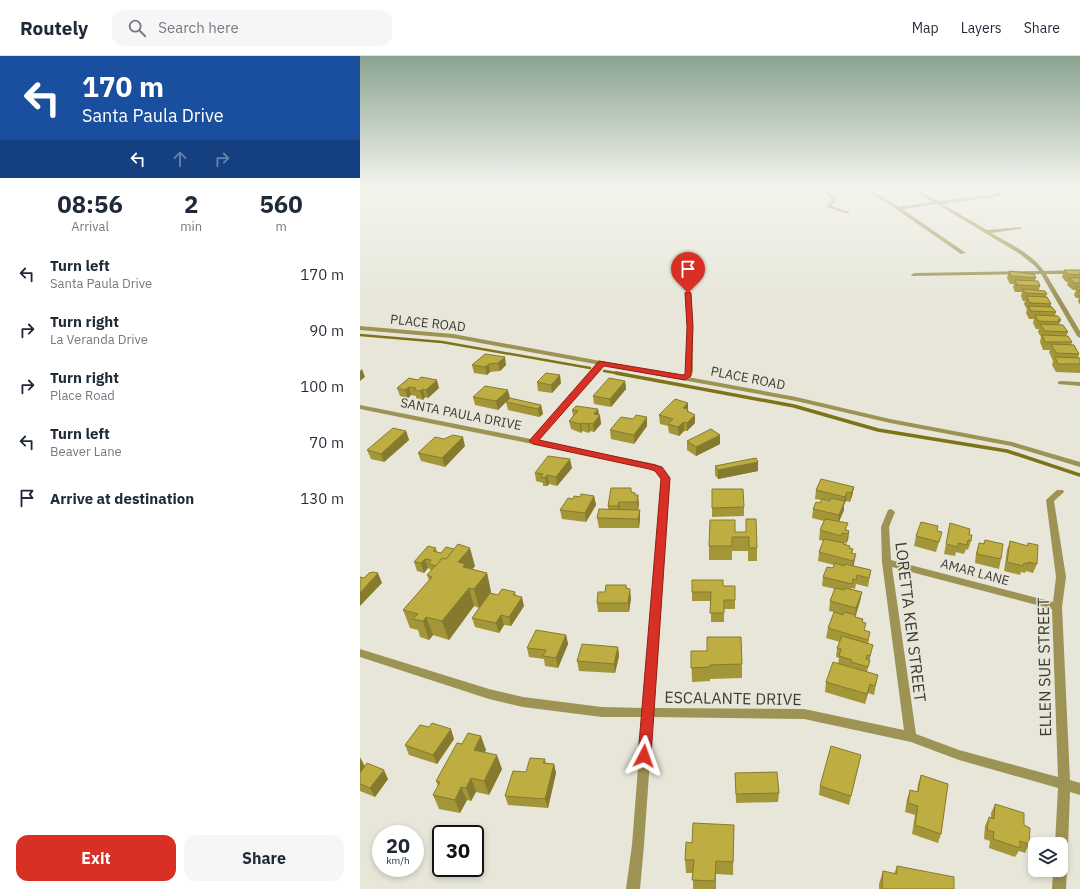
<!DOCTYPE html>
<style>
body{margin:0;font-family:"IBM Plex Sans",sans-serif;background:#f6f6f7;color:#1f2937;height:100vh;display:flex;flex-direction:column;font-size:15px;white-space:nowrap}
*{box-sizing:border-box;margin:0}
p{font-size:13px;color:#747a83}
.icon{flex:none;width:22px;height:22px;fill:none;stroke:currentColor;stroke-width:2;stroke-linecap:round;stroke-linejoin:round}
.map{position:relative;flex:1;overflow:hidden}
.sheet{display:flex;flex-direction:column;background:#fff;width:360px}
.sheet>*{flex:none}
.top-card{background:#1a4fa0;color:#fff;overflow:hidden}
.tools{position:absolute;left:668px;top:781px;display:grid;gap:8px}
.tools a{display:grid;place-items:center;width:40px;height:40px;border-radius:8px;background:#fff;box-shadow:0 2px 6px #0003;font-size:20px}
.speed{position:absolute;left:12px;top:769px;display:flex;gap:8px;font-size:20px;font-weight:700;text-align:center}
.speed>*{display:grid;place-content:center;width:52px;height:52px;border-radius:50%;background:#fff;box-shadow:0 2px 6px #0003;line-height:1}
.speed small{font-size:10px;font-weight:400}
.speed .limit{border:2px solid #111;border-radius:6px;background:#fff;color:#111}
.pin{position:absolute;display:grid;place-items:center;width:34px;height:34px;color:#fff;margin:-41px -17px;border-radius:50% 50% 50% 0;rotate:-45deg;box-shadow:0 0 4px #0007}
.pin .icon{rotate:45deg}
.me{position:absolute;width:44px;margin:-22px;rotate:4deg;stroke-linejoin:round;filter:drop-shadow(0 0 3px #0008)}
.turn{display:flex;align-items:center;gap:14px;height:84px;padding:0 16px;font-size:18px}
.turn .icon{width:52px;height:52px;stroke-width:2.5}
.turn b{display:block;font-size:28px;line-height:34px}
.lanes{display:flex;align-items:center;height:38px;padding:0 16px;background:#0003;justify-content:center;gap:20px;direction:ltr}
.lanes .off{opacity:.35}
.eta{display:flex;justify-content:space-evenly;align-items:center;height:68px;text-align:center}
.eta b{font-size:24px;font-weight:700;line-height:28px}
.primary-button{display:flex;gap:8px;margin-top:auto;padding:8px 16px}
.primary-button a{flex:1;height:46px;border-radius:12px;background:#d93025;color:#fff;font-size:16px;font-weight:700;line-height:46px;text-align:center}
.primary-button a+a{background:#f6f6f7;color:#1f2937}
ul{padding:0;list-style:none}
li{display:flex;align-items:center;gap:12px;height:56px;padding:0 16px}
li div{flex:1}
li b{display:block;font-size:15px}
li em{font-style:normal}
header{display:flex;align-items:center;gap:24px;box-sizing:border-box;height:56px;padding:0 20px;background:#fff;border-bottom:1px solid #e0e1e3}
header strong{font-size:19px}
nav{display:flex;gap:22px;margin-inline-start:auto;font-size:14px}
.search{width:280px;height:36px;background:#f6f6f7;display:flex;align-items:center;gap:10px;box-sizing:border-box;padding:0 14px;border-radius:12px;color:#747a83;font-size:15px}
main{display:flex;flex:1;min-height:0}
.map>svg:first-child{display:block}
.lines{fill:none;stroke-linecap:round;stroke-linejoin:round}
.stream-far1{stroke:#7e7319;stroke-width:2.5}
.stream{stroke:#7e7319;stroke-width:3.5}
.service{fill:#9d9354;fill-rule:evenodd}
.minor{fill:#9d9354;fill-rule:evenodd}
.tertiary{fill:#9d9354;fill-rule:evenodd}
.wall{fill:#a39638}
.shaded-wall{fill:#857a2e}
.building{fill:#beae41;stroke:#857a2e}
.route{fill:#d93025;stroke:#8d1f18}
.labels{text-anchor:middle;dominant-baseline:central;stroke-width:3;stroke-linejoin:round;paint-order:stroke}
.street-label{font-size:13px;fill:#3c3c37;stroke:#e7e6d9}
.near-street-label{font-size:16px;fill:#3c3c37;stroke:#e7e6d9}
</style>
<header>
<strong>Routely</strong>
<div class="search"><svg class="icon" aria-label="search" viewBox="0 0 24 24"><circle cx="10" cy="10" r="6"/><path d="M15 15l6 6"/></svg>Search here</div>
<nav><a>Map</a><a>Layers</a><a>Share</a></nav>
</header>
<main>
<section class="sheet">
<div class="top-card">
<div class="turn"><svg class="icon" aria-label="left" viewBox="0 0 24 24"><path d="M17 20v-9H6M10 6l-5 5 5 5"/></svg><div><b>170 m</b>Santa Paula Drive</div></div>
<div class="lanes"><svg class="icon" aria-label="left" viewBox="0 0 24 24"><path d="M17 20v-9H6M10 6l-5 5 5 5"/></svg><svg class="icon off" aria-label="ahead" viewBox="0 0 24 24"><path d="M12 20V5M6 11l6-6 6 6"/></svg><svg class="icon off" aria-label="right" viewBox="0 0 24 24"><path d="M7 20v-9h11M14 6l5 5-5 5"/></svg></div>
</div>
<div class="eta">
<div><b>08:56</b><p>Arrival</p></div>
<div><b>2</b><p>min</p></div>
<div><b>560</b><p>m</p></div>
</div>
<ul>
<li><svg class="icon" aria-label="left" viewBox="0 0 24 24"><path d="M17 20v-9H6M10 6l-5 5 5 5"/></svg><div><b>Turn left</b><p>Santa Paula Drive</p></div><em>170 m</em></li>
<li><svg class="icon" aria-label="right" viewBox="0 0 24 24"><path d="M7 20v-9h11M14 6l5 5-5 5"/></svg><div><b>Turn right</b><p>La Veranda Drive</p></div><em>90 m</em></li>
<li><svg class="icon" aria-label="right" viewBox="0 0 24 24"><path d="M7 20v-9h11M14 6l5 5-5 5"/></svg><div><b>Turn right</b><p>Place Road</p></div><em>100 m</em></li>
<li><svg class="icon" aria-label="left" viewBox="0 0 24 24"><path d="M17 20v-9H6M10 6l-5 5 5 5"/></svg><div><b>Turn left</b><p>Beaver Lane</p></div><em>70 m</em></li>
<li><svg class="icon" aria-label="arrive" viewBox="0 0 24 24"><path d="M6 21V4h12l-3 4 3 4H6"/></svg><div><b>Arrive at destination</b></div><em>130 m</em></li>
</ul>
<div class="primary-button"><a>Exit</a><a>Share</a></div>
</section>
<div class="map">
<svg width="720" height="833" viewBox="0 0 720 833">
<rect width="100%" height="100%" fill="#e7e6d9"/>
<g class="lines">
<g class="stream-far1">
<polyline points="0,279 82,286 230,312"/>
<polyline points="244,315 262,318"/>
</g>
<polyline class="stream" points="256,317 434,350 518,374 647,395 720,419"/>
<polygon class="service" points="503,130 504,131 504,132 468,136 475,141 476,144 471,150 489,156 489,158 469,152 467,150 473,144 465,136 465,134"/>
<g class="minor">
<path d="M500,130H505L539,151L573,146L547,130H552L578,145L636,138V136L629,130H633L640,136V140L582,148L627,174L661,171V173H659L631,177C650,188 671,197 684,215L720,214V218H686L720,275V282L717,280L681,218L552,220L551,219L554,217L679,215L675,210L660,198L577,148L542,153L606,197L601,198L536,153Z"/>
<polygon points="328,235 331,237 333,271 333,316 327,323 325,324 322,322 327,316 327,271 325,237"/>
<path d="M242,305L244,306V308L177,385L295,408L301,411L310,422L294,652L444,653L544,674L522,506L521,471L528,454L531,453L535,456L529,471L531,504L693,546L696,521L686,444L697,434H703L704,436L694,445L706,521L702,551L710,724L720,727V739L710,736L708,791L706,796L701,798V788H695L698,732L599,704L551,686L444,663L293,661L284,789L280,833H266L272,789L282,661H242L163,651L129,643L0,601V593L129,633L163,641L242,651L283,652L302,422L295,415L290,412L0,353V349L171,383L240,306ZM532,511L692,553L698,721L599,694L556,678Z"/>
<polygon points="700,325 720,326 720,330 698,328 698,326"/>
<polygon points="701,808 705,809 707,814 706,833 692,833 693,814 701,814"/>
</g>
<polygon class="tertiary" points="0,270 93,278 436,341 530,363 652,386 720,406 720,411 651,390 530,367 436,345 93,282 0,274"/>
</g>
<g class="wall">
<polygon points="704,214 720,214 720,249 718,245 719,242 716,242 714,239 716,234 713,234 707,229 708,226 706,226 702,221"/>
<polygon points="649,215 676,222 675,225 680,230 679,234 687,238 686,241 691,248 691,251 696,256 695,260 701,264 699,269 708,276 706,280 712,286 711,289 719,298 718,302 720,302 720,317 696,316 692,309 693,305 689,296 690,294 683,294 680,286 681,281 678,276 679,273 676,273 673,267 674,263 669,263 666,257 667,253 664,248 665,245 663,245 661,240 662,236 655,236 653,231 654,228 650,228 647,222"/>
<polygon points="125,298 146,309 140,315 130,316 127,319 114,317 112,309"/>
<polygon points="49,322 79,332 68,342 65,341 63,344 56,342 56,340 51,339 48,342 40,340 37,332"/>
<polygon points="265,325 266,333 251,351 234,348 233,340"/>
<polygon points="177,326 201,327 192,337 178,335"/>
<polygon points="113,341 150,342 138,354 115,349"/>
<polygon points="146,346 181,349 183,358 179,361 148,354"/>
<polygon points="328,347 328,355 335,359 335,367 327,375 324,375 319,380 309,377 308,370 300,368 299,359"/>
<polygon points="238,353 241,368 234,376 230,375 229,377 222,375 221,377 211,373 209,365 213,360 212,354"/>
<polygon points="287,370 274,388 251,383 250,374"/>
<polygon points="46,375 49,384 24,406 11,403 7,394"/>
<polygon points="84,383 105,390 85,411 61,405 58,397"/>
<polygon points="327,385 360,388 336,400 327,394"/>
<polygon points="398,406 398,415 358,423 355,419 355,410"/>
<polygon points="212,412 197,430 189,428 187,430 183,430 183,427 176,425 175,417"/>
<polygon points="494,431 492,440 490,446 486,445 484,449 484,454 479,465 487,474 489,475 488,484 486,488 484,487 484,488 490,490 489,492 493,493 492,498 494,508 494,510 511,514 508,531 496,528 495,533 492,532 491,533 502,536 500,545 496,559 496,561 503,567 504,574 509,585 508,587 511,598 507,616 518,619 514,639 508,637 505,648 465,636 466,626 478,608 479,602 476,601 477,592 480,586 466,582 468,572 474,556 469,555 470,545 475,533 462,530 463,521 473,512 474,509 458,505 459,496 464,485 459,484 460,474 464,465 452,462 453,453 460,447 461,444 455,443 456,434"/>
<polygon points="271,432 271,436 275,439 279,448 278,454 280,454 280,463 279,472 239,472 237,462 248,454 248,450"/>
<polygon points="352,433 384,451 384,460 352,461"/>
<polygon points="234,440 236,449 226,466 202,463 200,454 213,443 220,441"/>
<polygon points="386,463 397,492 397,505 388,505 388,495 372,495 372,504 349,504 349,490 375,476 386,476"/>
<polygon points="590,467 609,479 611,485 608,494 606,493 604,498 596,496 595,500 584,498"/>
<polygon points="577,475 582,476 576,496 554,490 556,480"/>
<polygon points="625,484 641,503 639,513 615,507 616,497 619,487 623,488"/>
<polygon points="650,485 667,490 668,487 677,508 673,517 666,515 665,517 661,516 660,519 644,515 647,494"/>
<polygon points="76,492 77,496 115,510 112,513 127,517 131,536 130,537 138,539 155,536 156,540 164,550 151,570 144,569 139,577 115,571 112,562 124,545 119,552 114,550 89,584 73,579 69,584 60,581 58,574 50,572 43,554 69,524 67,519 71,515 70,513 68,512 64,517 57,515 54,506"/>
<polygon points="266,529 267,533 271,542 269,556 238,556 237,547 245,536"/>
<polygon points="363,530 375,530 375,553 364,553 364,566 351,566 351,545 332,545 332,536"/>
<polygon points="206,579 208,588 198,612 185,610 184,603 169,601 167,592"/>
<polygon points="258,591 259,600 255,617 219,615 217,605"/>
<polygon points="331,595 382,608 382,622 350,623 350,625 332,626"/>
<polygon points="94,683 77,708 49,699 45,689"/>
<polygon points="126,694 125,696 142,713 129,739 116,736 111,745 107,744 100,757 79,753 73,739 78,730 76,725"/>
<polygon points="0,701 5,710 28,723 15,741 0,735"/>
<polygon points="185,703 186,707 194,708 196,717 188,752 148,749 145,740 166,716"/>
<polygon points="499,708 489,749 459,739 460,730"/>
<polygon points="375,717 419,737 418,746 376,747"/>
<polygon points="561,719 581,778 578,787 552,778 555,759 545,756 547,743 550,734 557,736 558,728"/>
<polygon points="635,748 664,769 669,788 665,797 659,795 655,801 629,792 630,785 624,783 625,770 629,761 631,762 631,757"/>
<polygon points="374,769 373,819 356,818 356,833 333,833 333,817 326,817 325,804 332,787"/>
<polygon points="537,810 594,833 519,833 519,828 523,815 534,818"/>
</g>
<g class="shaded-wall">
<polygon points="0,130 2,136 0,137"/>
<polygon points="145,301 146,309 140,315 138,307"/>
<polygon points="129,308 130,316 127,319 125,311"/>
<polygon points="2,313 5,321 0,325 0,315"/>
<polygon points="200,319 201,327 192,337 191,329"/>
<polygon points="77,324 79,332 68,342 66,334"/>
<polygon points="265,325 266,333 251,351 250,343"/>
<polygon points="49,331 51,339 48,342 45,334"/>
<polygon points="63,333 65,341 63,344 60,335"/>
<polygon points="148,334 150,342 138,354 136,345"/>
<polygon points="328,347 328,362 323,352"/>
<polygon points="181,349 183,358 179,361 178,353"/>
<polygon points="238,353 239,360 240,359 241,368 234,376 233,368 234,358"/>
<polygon points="335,359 335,367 327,375 327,367"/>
<polygon points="287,361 287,370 274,388 274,379"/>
<polygon points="324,366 324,375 319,380 318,371"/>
<polygon points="221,367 222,375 221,377 220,368"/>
<polygon points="229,367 230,375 229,377 228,368"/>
<polygon points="46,375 49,384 24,406 21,398"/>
<polygon points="360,379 360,388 336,400 336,391"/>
<polygon points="103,381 105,390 85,411 82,402"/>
<polygon points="210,403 212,412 197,430 196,421"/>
<polygon points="398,406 398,415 358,423 358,414"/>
<polygon points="187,419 189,428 187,430 185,422"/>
<polygon points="494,431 492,440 490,446 491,437"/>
<polygon points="487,436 486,445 484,449 484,454 478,468 479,459 484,446 485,441"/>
<polygon points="278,439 279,448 278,455 277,446"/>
<polygon points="234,440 236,449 226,466 225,457"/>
<polygon points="259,446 260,455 259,459 258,450"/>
<polygon points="280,454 280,463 279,472 278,463"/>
<polygon points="489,475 488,484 486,488 488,478"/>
<polygon points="110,492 115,510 108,518 98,506"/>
<polygon points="496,498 494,508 492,514 493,505"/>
<polygon points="65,503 68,512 64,517 61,507"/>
<polygon points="18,517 22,527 0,550 0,537"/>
<polygon points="127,517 131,536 119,552 114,533"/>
<polygon points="109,532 114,550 89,584 82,565"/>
<polygon points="270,533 271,542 269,556 268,547"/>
<polygon points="502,536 500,545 495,562 496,552"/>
<polygon points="162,541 164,550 151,570 149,561"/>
<polygon points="141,559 144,569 139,577 136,567"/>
<polygon points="66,561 73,579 69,584 63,565"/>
<polygon points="206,579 208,588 198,612 196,602"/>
<polygon points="258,591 259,600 255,617 254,608"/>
<polygon points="510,628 508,637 505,648 507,638"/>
<polygon points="91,673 94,683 77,708 73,699"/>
<polygon points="121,680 126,694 119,708 114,694"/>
<polygon points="137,699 142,713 129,739 124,725"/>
<polygon points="0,702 5,711 0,718"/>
<polygon points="194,708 196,717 188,752 185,743"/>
<polygon points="24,714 28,723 15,741 10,732"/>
<polygon points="111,722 116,736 111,745 106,732"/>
<polygon points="101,731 107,744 100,757 95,744"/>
<polygon points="356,805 356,818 355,833 355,825"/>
</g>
<g class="building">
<polygon points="704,214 720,214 720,219 708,218"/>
<polygon points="649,215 674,218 676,222 651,220"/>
<polygon points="709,222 720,222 720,227 715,227"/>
<polygon points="655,224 678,225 680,230 657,229"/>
<polygon points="716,231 720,231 720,235 719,235"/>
<polygon points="663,233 685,235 687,238 665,237"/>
<polygon points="666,240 687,241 691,248 670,247"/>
<polygon points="668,250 692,251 696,256 671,255"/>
<polygon points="675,259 698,260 701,264 698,264 699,266 678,265"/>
<polygon points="680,268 703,269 708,276 685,275"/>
<polygon points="682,279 708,280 712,286 685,286"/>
<polygon points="691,288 714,289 719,298 696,297"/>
<polygon points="125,298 145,301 138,307 129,308 125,311 112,309"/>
<polygon points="695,301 720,302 720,308 698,308"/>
<polygon points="186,317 200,319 191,329 177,326"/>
<polygon points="61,321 77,324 66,334 63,333 60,335 54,334 56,332 49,331 45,334 37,332 49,322 58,324"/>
<polygon points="249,322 265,325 250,343 233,340"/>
<polygon points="125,330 148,334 136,345 113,341"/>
<polygon points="150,342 181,349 178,353 146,346"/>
<polygon points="315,343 328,347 323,352 328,353 327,355 335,359 327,367 324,366 318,371 308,368 313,363 299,359"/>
<polygon points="216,350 238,353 234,358 240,359 233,368 229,367 228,368 221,367 220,368 209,365 218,355 212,354"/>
<polygon points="276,359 287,361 274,379 250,374 261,361 273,363"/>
<polygon points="33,372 46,375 21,398 7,394"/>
<polygon points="351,373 360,379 336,391 327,385"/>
<polygon points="93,379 103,381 82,402 58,397 75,381 84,383"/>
<polygon points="188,400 210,403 196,421 187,419 185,422 181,421 183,418 175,417"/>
<polygon points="396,402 398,406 358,414 355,410"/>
<polygon points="461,423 494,431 491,437 487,436 485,441 456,434"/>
<polygon points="251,432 271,432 271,436 275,437 275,439 278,439 277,446 259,446 258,450 248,450"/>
<polygon points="352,433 383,433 384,451 352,452"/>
<polygon points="221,438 234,440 225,457 200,454 208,442 213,443 214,440 220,441"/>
<polygon points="471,442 485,445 479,459 453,453 456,446 460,447 462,443 470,445"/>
<polygon points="239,453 280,454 278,463 237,462"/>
<polygon points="386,463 396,463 397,492 389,492 389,481 372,481 372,490 349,490 350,464 375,464 375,476 386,476"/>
<polygon points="465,463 488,467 485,474 489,475 488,478 482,477 481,480 460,474"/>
<polygon points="561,466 578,470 577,475 582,476 579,486 556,480"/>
<polygon points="590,467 610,473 609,479 612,479 611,485 608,484 607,489 598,487 598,491 586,488"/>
<polygon points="464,483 484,487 483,488 490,490 489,492 493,493 491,497 496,498 493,505 459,496"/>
<polygon points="625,484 643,488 641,503 617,498 619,487 624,488"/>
<polygon points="650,485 668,490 668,487 678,489 677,508 668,506 668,508 664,507 663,510 647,506"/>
<polygon points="98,488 110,492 98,506 105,508 103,511 127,517 114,533 109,532 82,565 66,561 63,565 53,563 58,558 43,554 72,521 67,519 82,502 86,503"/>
<polygon points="68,490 76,492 73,495 81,497 86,491 94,493 86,503 82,502 76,510 69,508 71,504 65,503 61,507 54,506"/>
<polygon points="475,507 484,510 485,508 511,514 509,522 497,519 496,524 493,523 492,528 463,521 467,511 473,512"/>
<polygon points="13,516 18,517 0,537 0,521 4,522 9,517"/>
<polygon points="332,524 363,524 363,530 375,530 375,544 364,544 364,557 350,557 351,536 332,536"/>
<polygon points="246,529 266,529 266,532 270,533 268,547 237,547 238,536 245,536"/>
<polygon points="475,532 484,534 485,532 502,536 496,552 470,545"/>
<polygon points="142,533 155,536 153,539 162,541 149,561 141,559 136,567 112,562 130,537 138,539"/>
<polygon points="474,556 483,559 484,556 496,559 495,561 503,563 502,566 506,567 504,574 510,576 508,584 468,572"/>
<polygon points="176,574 206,579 196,602 183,600 186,594 167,592"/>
<polygon points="482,580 513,589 510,600 507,599 506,603 510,604 508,611 491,606 492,604 479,600 481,593 477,592"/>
<polygon points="347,581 381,581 382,608 350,609 350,611 331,612 331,595 347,595"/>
<polygon points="222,588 258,591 254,608 217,605"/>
<polygon points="473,606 518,619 515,630 510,628 507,638 466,626"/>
<polygon points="72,667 91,673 73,699 45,689 60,669 69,671"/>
<polygon points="108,677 121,680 114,694 137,699 124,725 111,722 106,732 101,731 95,744 73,739 80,726 76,725 97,687 102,688"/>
<polygon points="471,690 501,699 491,740 460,730"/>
<polygon points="170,702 185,703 183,707 194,708 185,743 145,740 153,715 166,716"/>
<polygon points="7,707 24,714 10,732 0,728 0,717"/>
<polygon points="417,716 419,737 376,738 375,717"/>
<polygon points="561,719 588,728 581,778 555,769 558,750 548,747 550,734 558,736"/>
<polygon points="635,748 664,757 664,769 670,772 669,788 660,785 660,792 633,783 634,776 627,774 629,761 634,763"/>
<polygon points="333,767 374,769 373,806 356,805 355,825 332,824 334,804 325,804 326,786 332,787"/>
<polygon points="537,810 594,821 594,833 522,833 523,815 537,818"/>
</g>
<linearGradient id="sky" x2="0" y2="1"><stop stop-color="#89a490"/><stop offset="0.53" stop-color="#f4f4ee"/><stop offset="1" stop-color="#f4f4ee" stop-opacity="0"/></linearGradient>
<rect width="720" height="247" fill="url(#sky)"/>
<polygon class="route" points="328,235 331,237 333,271 331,320 325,324 244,310 179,384 295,409 302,411 310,422 291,700 289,705 284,707 280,705 278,700 301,423 295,415 289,413 173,388 169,385 239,305 323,319 325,318 327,271 325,237"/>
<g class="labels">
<g class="street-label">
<text transform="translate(68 267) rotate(6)">PLACE ROAD</text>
<text transform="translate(388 322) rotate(11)">PLACE ROAD</text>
<text transform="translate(101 358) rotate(11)">SANTA PAULA DRIVE</text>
<text transform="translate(615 516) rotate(15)">AMAR LANE</text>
</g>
<g class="near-street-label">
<text transform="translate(551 566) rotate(83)">LORETTA KEN STREET</text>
<text transform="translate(684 611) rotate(-91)">ELLEN SUE STREET</text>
<text transform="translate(373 642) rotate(1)">ESCALANTE DRIVE</text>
</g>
</g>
</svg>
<div class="tools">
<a><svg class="icon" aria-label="layers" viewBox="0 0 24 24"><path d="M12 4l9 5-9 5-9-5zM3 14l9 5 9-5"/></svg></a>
</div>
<div class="speed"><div>20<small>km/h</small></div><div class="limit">30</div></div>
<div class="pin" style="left:328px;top:237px;background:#d93025"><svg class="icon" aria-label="arrive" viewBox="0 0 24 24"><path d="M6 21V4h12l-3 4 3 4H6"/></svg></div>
<svg class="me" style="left:284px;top:700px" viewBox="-20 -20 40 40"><path d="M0-17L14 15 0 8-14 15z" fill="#d93025" stroke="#fff" stroke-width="4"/></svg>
</div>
</main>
